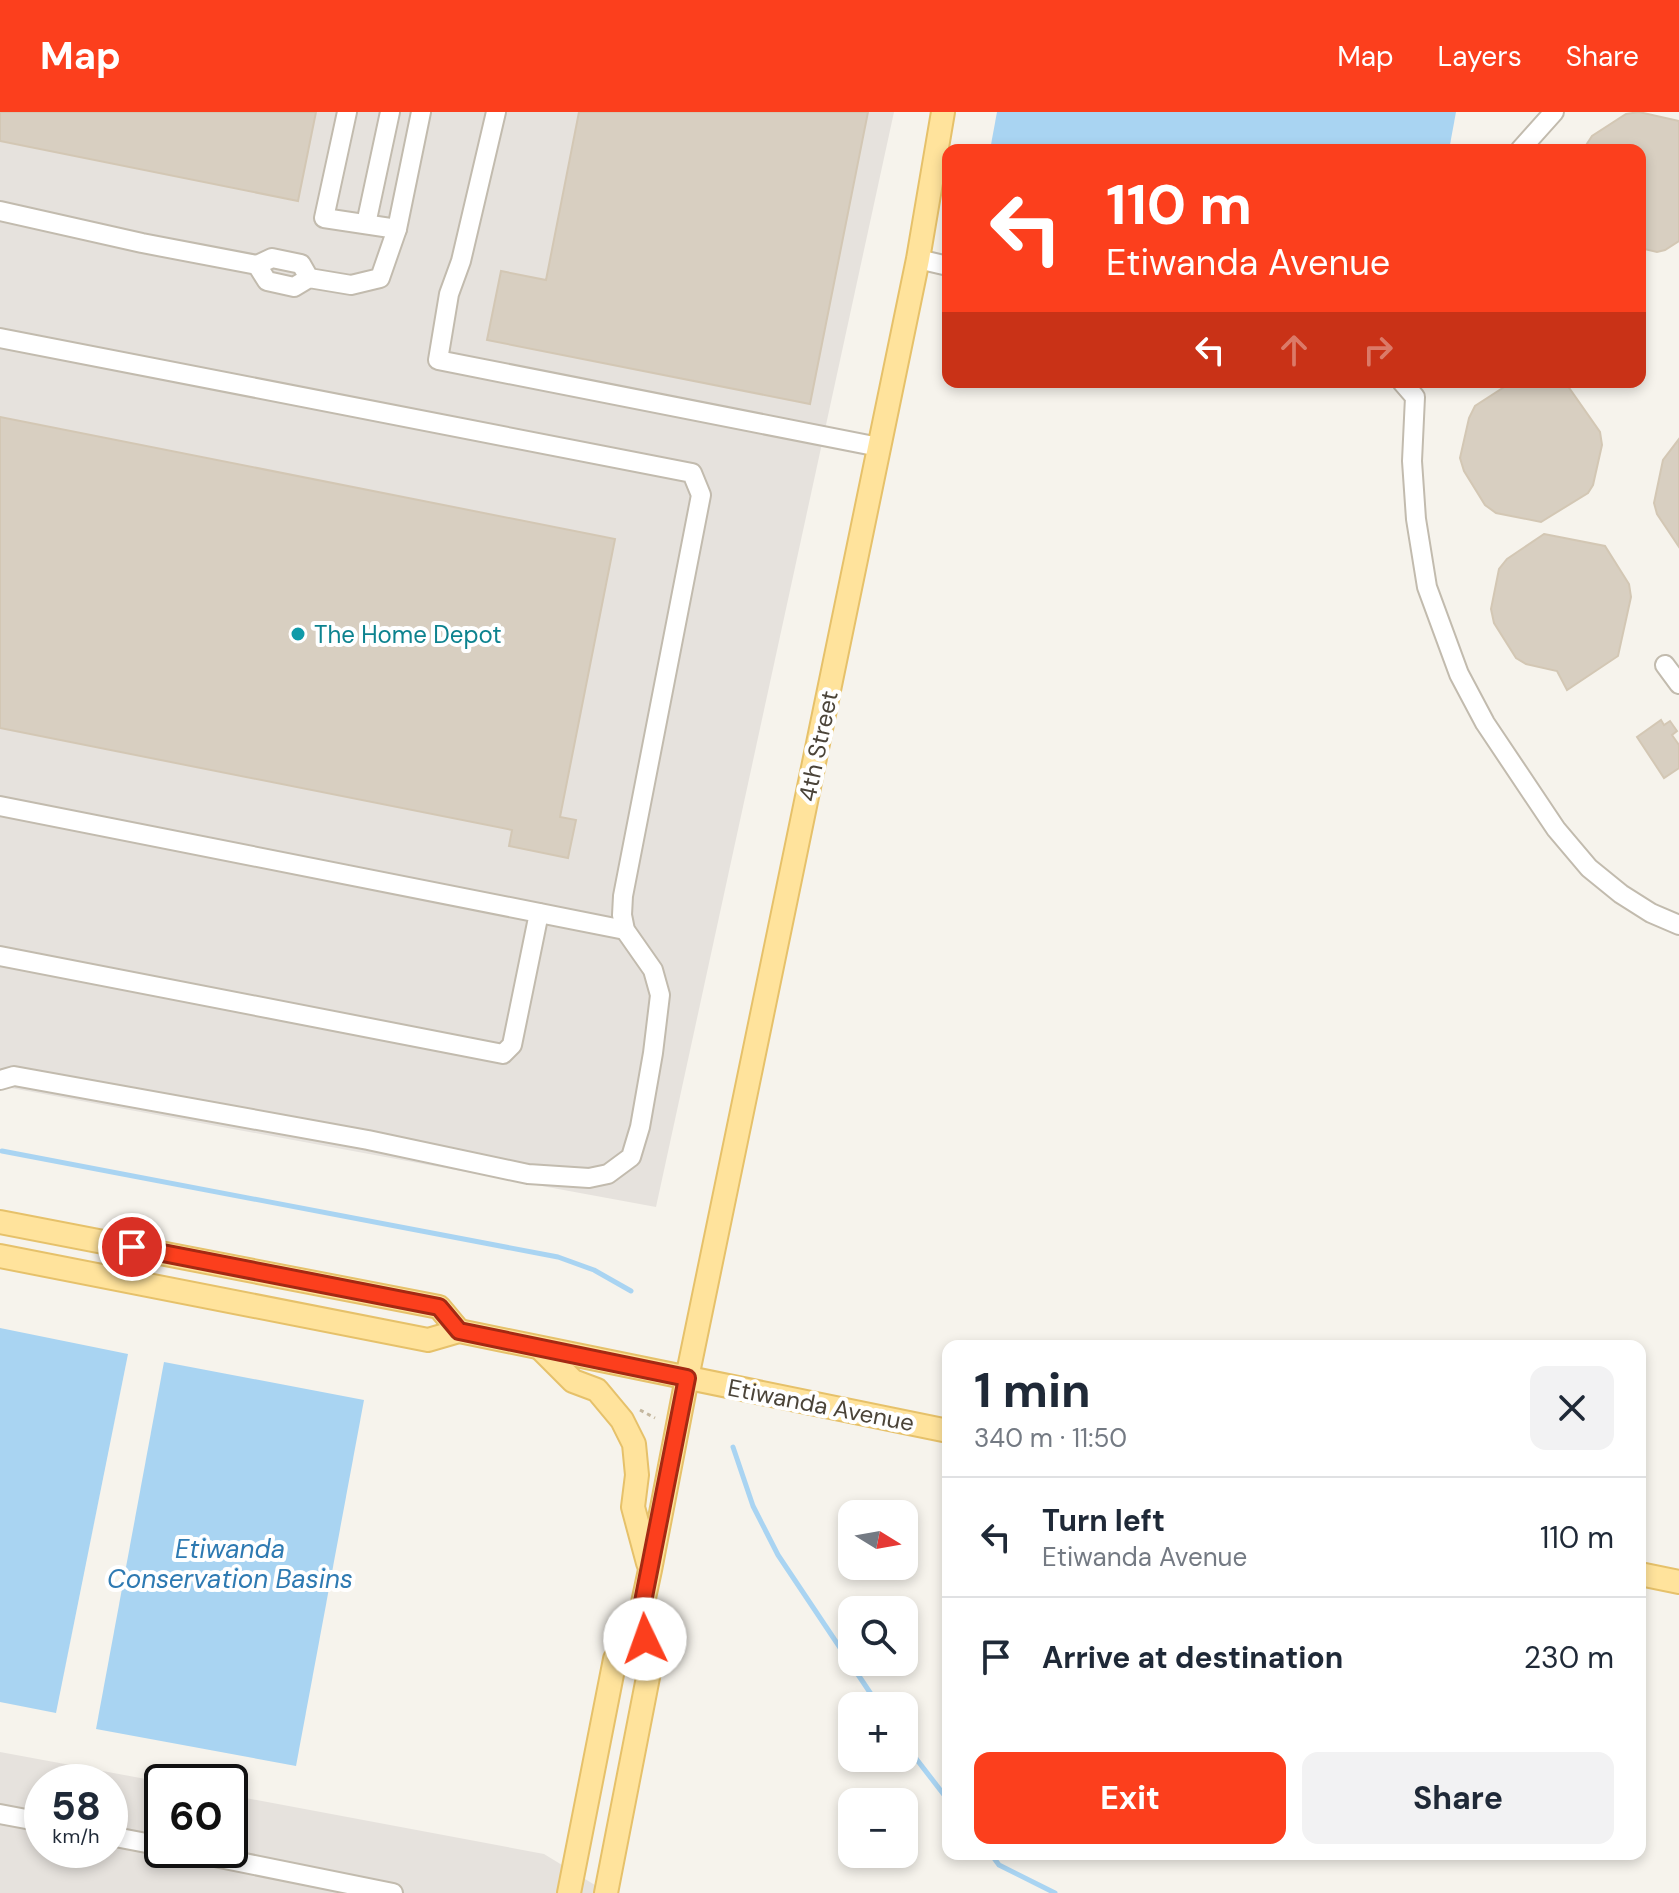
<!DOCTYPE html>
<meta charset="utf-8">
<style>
body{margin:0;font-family:"DM Sans",sans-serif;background:#f2f2f3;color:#1f2937;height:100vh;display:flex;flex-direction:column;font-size:30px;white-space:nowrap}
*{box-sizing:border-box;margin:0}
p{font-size:26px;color:#747a83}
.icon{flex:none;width:44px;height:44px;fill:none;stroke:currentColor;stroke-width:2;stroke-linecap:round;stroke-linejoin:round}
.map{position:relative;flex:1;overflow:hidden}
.drawer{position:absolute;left:942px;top:1228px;width:704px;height:520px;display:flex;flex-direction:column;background:#fff;border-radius:16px;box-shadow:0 4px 12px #0003}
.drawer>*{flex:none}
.top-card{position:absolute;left:942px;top:32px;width:704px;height:244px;border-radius:16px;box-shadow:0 4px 12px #0003;background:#fc3f1d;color:#fff;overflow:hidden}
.needle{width:52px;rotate:101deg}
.controls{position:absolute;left:838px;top:1388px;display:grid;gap:16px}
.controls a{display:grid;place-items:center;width:80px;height:80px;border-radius:16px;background:#fff;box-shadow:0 4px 12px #0003;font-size:40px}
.speed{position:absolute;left:24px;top:1652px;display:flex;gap:16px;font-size:40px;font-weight:700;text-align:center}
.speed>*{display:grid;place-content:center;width:104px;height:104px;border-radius:50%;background:#fff;box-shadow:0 4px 12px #0003;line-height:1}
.speed small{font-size:20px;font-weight:400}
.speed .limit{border:4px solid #111;border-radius:12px;background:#fff;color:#111}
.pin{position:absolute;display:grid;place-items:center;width:68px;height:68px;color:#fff;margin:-34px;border:4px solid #fff;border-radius:50%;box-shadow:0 2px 8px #0007}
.me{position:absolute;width:88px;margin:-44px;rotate:357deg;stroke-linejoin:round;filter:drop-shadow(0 0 6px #0008)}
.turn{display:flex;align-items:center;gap:28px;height:168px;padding:0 32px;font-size:36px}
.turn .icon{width:104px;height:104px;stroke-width:2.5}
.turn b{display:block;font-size:56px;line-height:68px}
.lanes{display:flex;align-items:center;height:76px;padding:0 32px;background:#0003;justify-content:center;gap:40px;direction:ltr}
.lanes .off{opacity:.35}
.round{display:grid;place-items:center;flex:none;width:84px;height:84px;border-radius:16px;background:#f2f2f3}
.head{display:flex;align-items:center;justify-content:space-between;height:136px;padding:0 32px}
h1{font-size:48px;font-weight:700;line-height:60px}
.action{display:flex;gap:16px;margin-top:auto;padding:16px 32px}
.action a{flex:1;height:92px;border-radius:16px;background:#fc3f1d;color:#fff;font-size:32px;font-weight:700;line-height:92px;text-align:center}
.action a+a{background:#f2f2f3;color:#1f2937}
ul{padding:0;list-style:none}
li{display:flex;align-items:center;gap:24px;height:120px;padding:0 32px;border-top:2px solid #e0e1e3}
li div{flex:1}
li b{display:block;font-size:30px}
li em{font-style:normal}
header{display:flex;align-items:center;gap:48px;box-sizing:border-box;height:112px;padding:0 40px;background:#fc3f1d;color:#fff}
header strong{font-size:38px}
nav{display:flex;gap:44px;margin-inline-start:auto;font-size:28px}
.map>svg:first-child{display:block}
.industrial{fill:#e6e2dd;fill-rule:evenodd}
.water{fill:#a9d4f2}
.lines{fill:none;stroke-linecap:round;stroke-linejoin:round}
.stream{stroke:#a9d4f2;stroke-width:5}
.building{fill:#d8cfc1;stroke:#d3c7b4;stroke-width:2}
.minor-casing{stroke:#c2bbae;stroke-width:22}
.major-casing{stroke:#e6c16a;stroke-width:26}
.path{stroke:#c4b79f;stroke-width:3;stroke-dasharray:4 4;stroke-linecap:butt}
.minor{stroke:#fff;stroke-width:18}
.major{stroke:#ffe39c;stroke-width:22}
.route-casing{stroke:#a42913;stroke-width:20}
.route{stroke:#fc3f1d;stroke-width:14}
.culture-dot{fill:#0f9aa8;stroke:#fff;stroke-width:3}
.labels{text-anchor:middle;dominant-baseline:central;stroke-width:8;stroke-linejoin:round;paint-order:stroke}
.culture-label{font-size:24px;fill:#0d838f;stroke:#fff;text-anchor:start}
.street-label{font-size:24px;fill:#4b4439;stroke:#fff}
.water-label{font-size:26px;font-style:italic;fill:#2e7ab2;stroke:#fff}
</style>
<header>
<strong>Map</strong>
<nav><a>Map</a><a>Layers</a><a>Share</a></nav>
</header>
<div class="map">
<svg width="1679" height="1781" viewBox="0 0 1679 1781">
<rect width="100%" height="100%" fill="#f6f3ec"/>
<g class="industrial">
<polygon points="0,0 894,0 656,1095 0,974"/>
<path d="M0,1640L162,1670V1738H230V1683L544,1742L608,1781H0ZM42,1670H110V1738H42Z"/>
</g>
<g class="water">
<polygon points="997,0 1456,0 1449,38 990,38"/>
<polygon points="0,1216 128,1242 56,1601 0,1590"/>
<polygon points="164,1250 364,1288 296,1654 96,1617"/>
</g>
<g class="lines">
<g class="stream">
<polyline points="2,1039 558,1145 594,1158 631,1179"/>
<polyline points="733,1335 753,1394 778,1443 879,1594"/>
<polyline points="904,1631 948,1688"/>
<polyline points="991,1742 999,1753 1055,1781"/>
</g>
</g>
<g class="building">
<polygon points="0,0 316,0 298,89 0,29"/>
<polygon points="579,0 868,0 810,292 487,228 501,159 546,168"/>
<polygon points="1639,0 1679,9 1679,129 1665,138 1657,140 1640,136 1640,38 1583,38 1592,24 1626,2"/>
<polygon points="1512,270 1565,270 1600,320 1602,333 1593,373 1588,381 1541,410 1496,401 1485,393 1464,359 1460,346 1469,306 1475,294"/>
<polygon points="0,305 615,427 560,705 576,708 568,746 509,734 512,718 0,616"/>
<polygon points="1679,327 1679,435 1657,402 1654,391 1663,348"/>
<polygon points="1544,422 1605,434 1629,472 1631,485 1618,544 1567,578 1557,559 1526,552 1516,546 1494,511 1491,497 1499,457 1507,447"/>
<polygon points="1661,608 1664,613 1670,609 1677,619 1672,623 1679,633 1679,656 1664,666 1637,625"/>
</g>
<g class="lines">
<defs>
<g id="minor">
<polyline points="347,0 324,106 397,117"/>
<polyline points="496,0 461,149 449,182 438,248 879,335"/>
<polyline points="1520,38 1554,0"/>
<polyline points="0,99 142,131 257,153"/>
<polyline points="366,112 390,0"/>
<polyline points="918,147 948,154"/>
<polyline points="309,166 301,152 272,146 257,153 267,169 294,175 309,166 351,173 380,166 397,117 421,0"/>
<polyline points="0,226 692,361 701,383 623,784 622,803 625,818 653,858 660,883 653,941 640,1015 631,1045 608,1062 589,1066 528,1062 368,1028 14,964 0,968"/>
<polyline points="1402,270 1415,285 1412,349 1416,407 1427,475 1459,562 1485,611 1556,717 1589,756 1621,782 1651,801 1679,813"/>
<polyline points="1665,553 1679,572"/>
<polyline points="0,694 625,818"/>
<polyline points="0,844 503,942 512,933 539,801"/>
<polyline points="0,1702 42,1710"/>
<polyline points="110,1724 162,1734"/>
<polyline points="180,1738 393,1781"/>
</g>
<g id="major">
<polyline points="0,1110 439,1195 459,1219"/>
<polyline points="0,1144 428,1228 459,1219 948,1319"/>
<polyline points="541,1237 573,1269 597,1278 622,1308 634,1332 637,1363 633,1395 648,1451"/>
<polyline points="1640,1462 1679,1470"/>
<polyline points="569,1781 615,1547 641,1500 650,1458 687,1266 918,147 943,0"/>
<polyline points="606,1781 650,1555 641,1500"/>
</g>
</defs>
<use href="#minor" class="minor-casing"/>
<use href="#major" class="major-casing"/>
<polyline class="path" points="640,1298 655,1306"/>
<use href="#minor" class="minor"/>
<use href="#major" class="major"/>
</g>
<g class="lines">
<defs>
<polyline id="route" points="132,1135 439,1195 459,1219 687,1266 641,1500 645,1527"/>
</defs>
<use href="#route" class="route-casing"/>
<use href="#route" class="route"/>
</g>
<circle class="culture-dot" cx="298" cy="522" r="8"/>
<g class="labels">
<g class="culture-label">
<text x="314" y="522">The Home Depot</text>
</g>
<g class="street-label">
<text transform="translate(818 634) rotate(-78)">4th Street</text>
<text transform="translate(821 1293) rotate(11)">Etiwanda Avenue</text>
</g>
<g class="water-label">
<text x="230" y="1437">Etiwanda<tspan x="230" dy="30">Conservation Basins</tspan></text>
</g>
</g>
</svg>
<div class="controls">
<a><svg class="needle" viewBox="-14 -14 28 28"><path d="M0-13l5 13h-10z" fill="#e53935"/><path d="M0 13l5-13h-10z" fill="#747a83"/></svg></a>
<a><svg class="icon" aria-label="search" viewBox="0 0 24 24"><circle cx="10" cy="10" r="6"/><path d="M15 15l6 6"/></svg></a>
<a>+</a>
<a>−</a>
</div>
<div class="speed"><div>58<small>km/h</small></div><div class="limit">60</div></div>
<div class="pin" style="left:132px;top:1135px;background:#d93025"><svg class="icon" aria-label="arrive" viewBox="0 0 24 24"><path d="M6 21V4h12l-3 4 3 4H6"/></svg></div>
<svg class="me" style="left:645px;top:1527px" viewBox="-20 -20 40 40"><circle r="19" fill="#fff"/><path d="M0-13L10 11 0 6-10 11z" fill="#fc3f1d"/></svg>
<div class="top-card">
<div class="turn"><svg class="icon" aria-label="left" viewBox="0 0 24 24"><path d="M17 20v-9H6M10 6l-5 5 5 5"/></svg><div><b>110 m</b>Etiwanda Avenue</div></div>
<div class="lanes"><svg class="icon" aria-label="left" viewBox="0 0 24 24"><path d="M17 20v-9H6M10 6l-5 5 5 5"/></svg><svg class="icon off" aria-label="ahead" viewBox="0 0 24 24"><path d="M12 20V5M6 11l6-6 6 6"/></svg><svg class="icon off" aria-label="right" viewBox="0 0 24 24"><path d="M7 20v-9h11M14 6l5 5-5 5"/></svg></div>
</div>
<section class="drawer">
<div class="head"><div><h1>1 min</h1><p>340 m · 11:50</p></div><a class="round"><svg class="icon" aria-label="close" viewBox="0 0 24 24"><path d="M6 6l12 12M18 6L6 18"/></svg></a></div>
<ul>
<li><svg class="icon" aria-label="left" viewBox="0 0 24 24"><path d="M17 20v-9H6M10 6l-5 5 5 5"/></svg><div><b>Turn left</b><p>Etiwanda Avenue</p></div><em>110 m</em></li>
<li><svg class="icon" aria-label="arrive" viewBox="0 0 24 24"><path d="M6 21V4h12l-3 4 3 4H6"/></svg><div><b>Arrive at destination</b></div><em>230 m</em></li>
</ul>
<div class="action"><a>Exit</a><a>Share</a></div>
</section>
</div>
